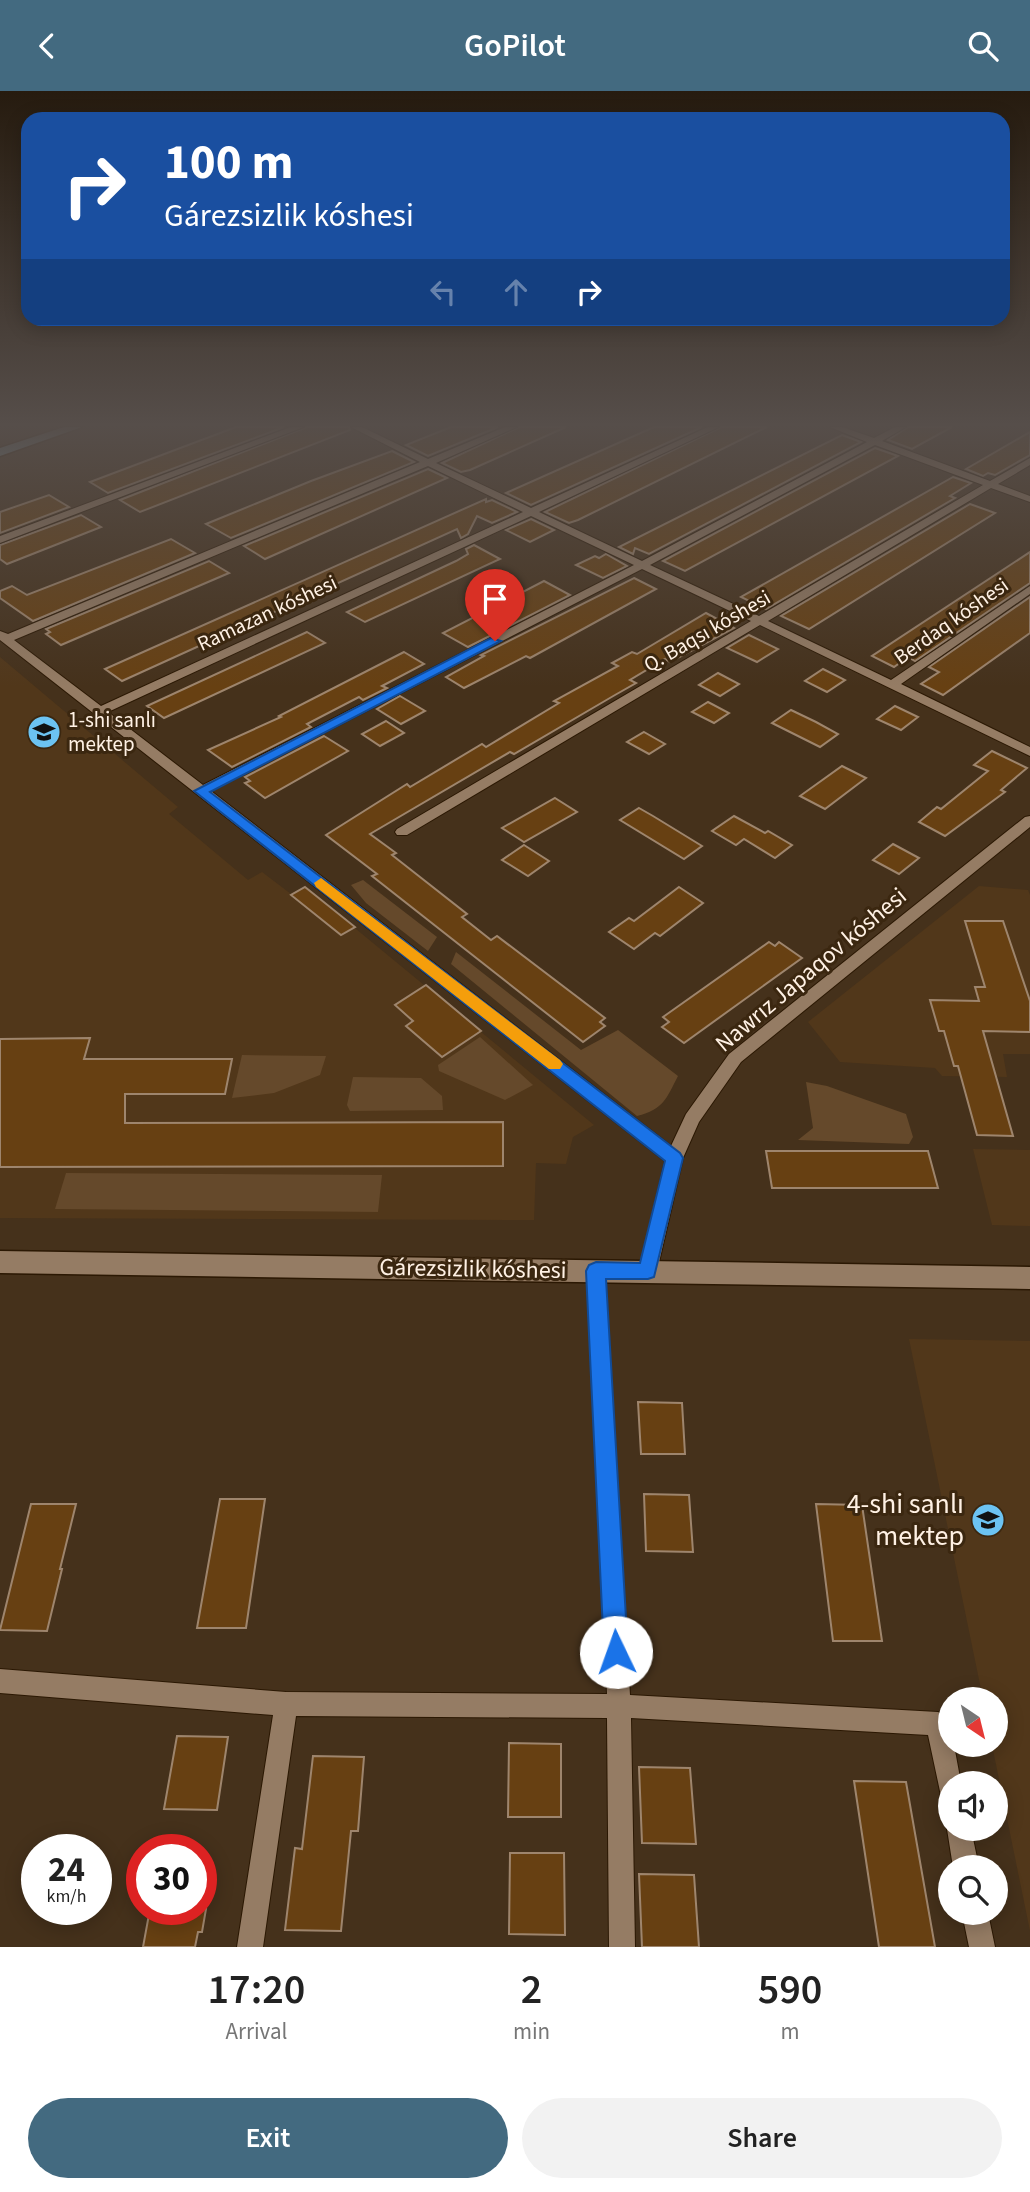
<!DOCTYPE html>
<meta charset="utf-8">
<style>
body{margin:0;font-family:"Source Sans 3",sans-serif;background:#f2f2f2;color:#222;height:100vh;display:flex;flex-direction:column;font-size:26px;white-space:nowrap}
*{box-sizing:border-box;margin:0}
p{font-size:23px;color:#767676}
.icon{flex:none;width:38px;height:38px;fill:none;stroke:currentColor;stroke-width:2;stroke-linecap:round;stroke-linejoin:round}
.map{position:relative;height:1856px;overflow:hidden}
.drawer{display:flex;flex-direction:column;background:#fff;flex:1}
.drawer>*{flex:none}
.guide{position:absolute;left:21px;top:21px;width:989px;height:214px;border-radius:21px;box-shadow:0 4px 18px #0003;background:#1a4fa0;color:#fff;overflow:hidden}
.needle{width:46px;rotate:145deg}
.fabs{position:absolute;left:938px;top:1596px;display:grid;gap:14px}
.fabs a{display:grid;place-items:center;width:70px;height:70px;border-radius:50%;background:#fff;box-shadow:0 4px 18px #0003;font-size:35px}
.speed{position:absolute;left:21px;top:1743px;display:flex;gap:14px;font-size:35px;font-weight:700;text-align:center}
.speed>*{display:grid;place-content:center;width:91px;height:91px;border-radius:50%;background:#fff;box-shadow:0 4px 18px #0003;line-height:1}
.speed small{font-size:18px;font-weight:400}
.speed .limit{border:10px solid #d22;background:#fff;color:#111}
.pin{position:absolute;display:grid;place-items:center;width:60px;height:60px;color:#fff;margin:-72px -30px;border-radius:50% 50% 50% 0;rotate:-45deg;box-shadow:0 0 7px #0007}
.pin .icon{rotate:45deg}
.me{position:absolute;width:77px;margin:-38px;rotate:357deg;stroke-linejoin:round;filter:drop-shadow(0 0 5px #0008)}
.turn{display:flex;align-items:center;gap:24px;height:147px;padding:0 28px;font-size:32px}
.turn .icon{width:91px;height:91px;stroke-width:2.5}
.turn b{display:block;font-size:49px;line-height:60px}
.lanes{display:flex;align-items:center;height:66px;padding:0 28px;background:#0003;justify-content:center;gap:35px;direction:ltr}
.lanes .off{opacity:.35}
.eta{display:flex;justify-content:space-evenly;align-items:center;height:119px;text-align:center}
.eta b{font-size:42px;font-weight:600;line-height:49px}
.primary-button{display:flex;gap:14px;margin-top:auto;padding:14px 28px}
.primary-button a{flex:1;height:80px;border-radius:42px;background:#436a80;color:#fff;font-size:28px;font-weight:600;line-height:80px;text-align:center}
.primary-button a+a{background:#f2f2f2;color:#222}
header{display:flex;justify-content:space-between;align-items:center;height:91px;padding:0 28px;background:#436a80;color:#fff;font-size:32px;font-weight:600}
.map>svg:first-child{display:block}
.built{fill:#51371a}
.green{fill:#65492b}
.building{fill:#674012;stroke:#9e856d;stroke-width:2}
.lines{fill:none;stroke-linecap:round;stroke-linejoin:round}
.street-casing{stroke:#2b1803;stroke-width:2}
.secondary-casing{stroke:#2b1803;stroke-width:3}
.primary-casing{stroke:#2b1803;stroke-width:3}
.street{fill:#957c64;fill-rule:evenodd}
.secondary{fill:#957c64;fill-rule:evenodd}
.primary{fill:#7294a2;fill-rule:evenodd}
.route{fill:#1a73e8;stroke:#114b97;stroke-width:2}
.slow{fill:#f59e0b}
.labels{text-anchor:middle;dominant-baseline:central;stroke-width:6;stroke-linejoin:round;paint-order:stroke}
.far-street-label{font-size:21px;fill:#fff1e4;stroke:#3b2710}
.far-poi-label{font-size:21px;fill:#fff1e4;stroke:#3b2710;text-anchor:start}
.street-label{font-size:24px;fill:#fff1e4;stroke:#3b2710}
.near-poi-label{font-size:28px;fill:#fff1e4;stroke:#3b2710;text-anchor:end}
</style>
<header><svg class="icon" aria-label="back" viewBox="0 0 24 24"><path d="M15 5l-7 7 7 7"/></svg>GoPilot<svg class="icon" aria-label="search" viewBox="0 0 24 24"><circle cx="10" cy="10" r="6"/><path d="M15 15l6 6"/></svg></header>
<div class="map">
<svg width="1030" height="1856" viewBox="0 0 1030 1856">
<rect width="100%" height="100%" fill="#45311b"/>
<g class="built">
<polygon points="0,566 178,716 169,723 248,789 262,781 291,803 305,796 594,1034 573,1046 566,1073 536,1072 534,1129 0,1127"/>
<polygon points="979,795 1028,799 1030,804 1030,963 1003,963 1007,986 942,985 935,977 840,971 808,931"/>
<polygon points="973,1058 1030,1059 1030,1135 992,1134"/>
<polygon points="909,1248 1030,1250 1030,1840 992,1654 996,1654 996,1608 983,1608"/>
</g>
<g class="green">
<polygon points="363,789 437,846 428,860 366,812 351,794"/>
<path d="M456,861L581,959L618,939L678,985C666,1008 664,1018 637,1025L451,873Z"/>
<polygon points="480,946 533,994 505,1009 439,980 438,974"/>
<polygon points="242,964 326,965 320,984 274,1002 232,1007"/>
<polygon points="353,986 421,987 442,1005 443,1019 350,1020 347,1014"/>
<polygon points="806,991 827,995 906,1023 913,1046 909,1053 798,1049 813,1037"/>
<polygon points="66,1082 382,1084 378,1121 55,1118"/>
</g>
<g class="building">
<polygon points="236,336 284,336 108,402 90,391"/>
<polygon points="307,336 349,336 350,339 140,421 120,409"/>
<polygon points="451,336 498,336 428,365 406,354"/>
<polygon points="519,336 566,336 470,379 461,381 442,372"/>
<polygon points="654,336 702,336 531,414 506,402"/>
<polygon points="721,336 767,336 578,429 569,432 545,421"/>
<polygon points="908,336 952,336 912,358 888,349"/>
<polygon points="1030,341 1030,364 995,384 988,382 983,385 966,378"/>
<polygon points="842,344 861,351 649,463 635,457 633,463 619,456"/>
<polygon points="875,357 898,365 685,480 663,470"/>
<polygon points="392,360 414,371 231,447 206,433 311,390"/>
<polygon points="428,378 447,387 265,468 244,455"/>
<polygon points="953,386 971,392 950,405 955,407 766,518 741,506"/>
<polygon points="49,404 69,416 0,442 0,421"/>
<polygon points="486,408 486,411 492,409 517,421 492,432 477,425 468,443 461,447 457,438 122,590 105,578"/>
<polygon points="970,413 995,422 809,538 781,525"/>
<polygon points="81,424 101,436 7,473 0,468 0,454"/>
<polygon points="531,428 554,439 530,451 506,439"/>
<polygon points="171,448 195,462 33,530 0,507 0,500 12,495 27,504"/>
<polygon points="474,454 500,468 365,531 347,521 456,470 468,463 466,458"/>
<polygon points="1030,461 1030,492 915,570 908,566 894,576 872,565"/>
<polygon points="606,463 627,475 603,487 576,474 595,465 599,467"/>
<polygon points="209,470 229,482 61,554 46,543 50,541 46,538"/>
<polygon points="634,487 656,498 530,567 526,565 464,597 446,586 484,565 481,564"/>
<polygon points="544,490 570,504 468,556 443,542"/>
<polygon points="1030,506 1030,542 943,604 921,593 939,581 929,576"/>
<polygon points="706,522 734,537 670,571 665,568 630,589 636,592 615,604 514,663 510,661 370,743 396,762 392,764 467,823 462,826 491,849 497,845 605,927 600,931 605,935 583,951 372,785 377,783 326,744 407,693 410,696 482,653 486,656 559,612 554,610 618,575 612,572 632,561 637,563"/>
<polygon points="307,541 325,552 164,627 147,615"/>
<polygon points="749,544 778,558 757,571 727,557"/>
<polygon points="404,561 424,573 382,595 387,597 363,609 359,606 307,633 311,636 232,676 208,659 281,626 279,625"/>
<polygon points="823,578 845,589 827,601 805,590"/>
<polygon points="718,582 739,593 720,605 699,594"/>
<polygon points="400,605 425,620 401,633 377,618"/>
<polygon points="708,611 729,622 714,632 692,621"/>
<polygon points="895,615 918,626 901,639 877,628"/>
<polygon points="791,619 816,631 838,643 820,656 772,632"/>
<polygon points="386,630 404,642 380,655 362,643"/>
<polygon points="644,641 665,653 649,663 627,651"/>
<polygon points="324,645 348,660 265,707 245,692 250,690 245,686"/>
<polygon points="992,660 1027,677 1001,699 1005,701 945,745 919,731 937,716 941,718 988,680 974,674"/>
<polygon points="842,675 866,687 825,718 800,705"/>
<polygon points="555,707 577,721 524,751 502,737"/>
<polygon points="639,717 653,725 702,755 684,768 620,729"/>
<polygon points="734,725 765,742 768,740 792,754 775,767 744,748 736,754 712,740"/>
<polygon points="893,753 919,767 899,783 873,769"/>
<polygon points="524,754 549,770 528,785 502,769"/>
<polygon points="305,796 355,836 341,844 291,804"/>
<polygon points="679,796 703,812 660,845 655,842 634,858 609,841 629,827 634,830"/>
<polygon points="965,830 1003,830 1030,910 1030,941 983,940 1013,1045 977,1044 958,975 954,975 944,940 939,940 930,909 979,910 975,896 985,896"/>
<polygon points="769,851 775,855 779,851 802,867 684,952 662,936 669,931 663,926"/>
<polygon points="426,894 481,940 442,966 406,935 413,930 395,914"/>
<polygon points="90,947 84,968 232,968 225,1003 125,1003 125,1032 503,1031 503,1075 0,1076 0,948"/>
<polygon points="766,1060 928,1060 938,1097 772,1097"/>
<polygon points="638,1311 682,1312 685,1363 641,1363"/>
<polygon points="644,1403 689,1404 693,1461 646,1460"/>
<polygon points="220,1408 265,1408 246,1537 197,1537"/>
<polygon points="31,1413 76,1413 60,1478 62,1478 47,1540 0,1539"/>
<polygon points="816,1413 862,1414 882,1550 833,1550"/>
<polygon points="177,1645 228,1646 217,1719 164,1718"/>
<polygon points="509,1652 561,1653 561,1726 508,1726"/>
<polygon points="313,1665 364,1666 358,1740 351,1740 341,1840 285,1839 295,1757 302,1758"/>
<polygon points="639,1676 690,1677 696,1753 642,1752"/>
<polygon points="854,1690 906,1691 935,1856 879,1856"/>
<polygon points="510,1762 564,1762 565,1844 509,1843"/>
<polygon points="639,1783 694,1784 699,1856 642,1856"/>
<polygon points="150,1818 206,1818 202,1841 198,1841 195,1856 143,1856"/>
</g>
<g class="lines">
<defs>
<g id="street">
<polygon points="291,336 304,336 0,452 0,445"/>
<path d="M351,336H362L428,368L505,336H517L436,372L531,417L708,336H719L539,421L642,470L867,351L830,336H842L874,347L895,336H906L882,350L990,390L1030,367V374L998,393L1030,405V411L991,397L768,530L891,589L1030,495V503L901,593L1030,656V665L760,534L407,744H397L395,741L397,738L751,530L642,478L211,700L671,1055L686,1023L729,963L1025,726L1030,725V736L741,971L699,1031L683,1067L657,1180L655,1186L648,1188L641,1186L639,1180L665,1070L0,549V540L8,543L420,371ZM875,354L983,394L759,525L650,474ZM428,375L523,421L101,615L14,549ZM531,425L634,474L203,694L108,621Z"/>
<polygon points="596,1172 603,1174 605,1180 630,1604 938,1621 946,1625 950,1635 950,1654 954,1654 961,1692 950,1692 950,1708 941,1705 928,1644 631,1627 635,1856 609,1856 607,1627 296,1625 263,1856 237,1856 273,1624 0,1602 0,1578 286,1601 607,1603 587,1180 589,1174"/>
<polygon points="950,1729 950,1738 971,1738 979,1776 953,1776 947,1738"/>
<polygon points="962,1822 988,1822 995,1856 969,1856"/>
</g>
<polygon id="secondary" points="0,1160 1030,1176 1030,1198 0,1182"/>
<polygon id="primary" points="64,336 82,336 0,365 0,357"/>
</defs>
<use href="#street" class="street-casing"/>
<use href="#secondary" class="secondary-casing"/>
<use href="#primary" class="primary-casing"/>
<use href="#street" class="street"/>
<use href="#secondary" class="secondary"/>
<use href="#primary" class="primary"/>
</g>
<linearGradient id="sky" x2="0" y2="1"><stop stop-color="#261b0f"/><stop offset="0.56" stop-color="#564e4a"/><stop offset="1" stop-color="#564e4a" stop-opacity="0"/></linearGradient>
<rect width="1030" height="596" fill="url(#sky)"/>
<polygon class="route" points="491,547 501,550 210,701 680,1062 683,1067 654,1186 648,1188 606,1188 628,1561 624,1569 616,1572 608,1569 604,1561 586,1180 589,1174 596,1171 640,1172 665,1070 194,700"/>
<polygon class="slow" points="321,787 560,969 563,973 560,978 549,978 316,796 314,792"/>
<defs>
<symbol id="school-disc" viewBox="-11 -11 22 22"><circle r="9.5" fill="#6cc3f2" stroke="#3b2710"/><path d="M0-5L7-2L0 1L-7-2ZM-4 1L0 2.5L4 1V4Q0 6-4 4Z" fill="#111"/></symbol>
</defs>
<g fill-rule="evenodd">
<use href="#school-disc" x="25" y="622" width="38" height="38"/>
<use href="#school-disc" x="969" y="1410" width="38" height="38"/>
</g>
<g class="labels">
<g class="far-street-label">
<text transform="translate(267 522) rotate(-25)">Ramazan kóshesi</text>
<text transform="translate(951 530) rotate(-35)">Berdaq kóshesi</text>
<text transform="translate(707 540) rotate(-30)">Q. Baqsı kóshesi</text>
</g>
<g class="far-poi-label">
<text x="68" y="629">1-shi sanlı<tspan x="68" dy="24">mektep</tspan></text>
</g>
<g class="street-label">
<text transform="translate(811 879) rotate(-40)">Nawrız Japaqov kóshesi</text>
<text transform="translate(473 1178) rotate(1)">Gárezsizlik kóshesi</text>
</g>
<g class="near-poi-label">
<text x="964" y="1413">4-shi sanlı<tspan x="964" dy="32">mektep</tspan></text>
</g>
</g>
</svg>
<div class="fabs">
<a><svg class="needle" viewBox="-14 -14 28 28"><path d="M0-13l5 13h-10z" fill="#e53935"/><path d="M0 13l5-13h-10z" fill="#767676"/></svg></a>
<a><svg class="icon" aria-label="sound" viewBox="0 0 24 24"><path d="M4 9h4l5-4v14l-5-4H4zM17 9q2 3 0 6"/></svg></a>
<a><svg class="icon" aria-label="search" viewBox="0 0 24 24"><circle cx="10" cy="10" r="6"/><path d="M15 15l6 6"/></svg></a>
</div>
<div class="speed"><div>24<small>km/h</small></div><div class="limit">30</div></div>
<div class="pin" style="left:495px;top:550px;background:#d93025"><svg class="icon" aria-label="arrive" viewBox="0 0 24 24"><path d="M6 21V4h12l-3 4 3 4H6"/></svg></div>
<svg class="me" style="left:616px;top:1561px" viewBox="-20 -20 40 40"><circle r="19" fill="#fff"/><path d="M0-13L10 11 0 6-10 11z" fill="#1a73e8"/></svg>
<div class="guide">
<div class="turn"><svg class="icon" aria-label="right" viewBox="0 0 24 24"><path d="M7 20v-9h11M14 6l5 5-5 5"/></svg><div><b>100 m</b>Gárezsizlik kóshesi</div></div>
<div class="lanes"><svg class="icon off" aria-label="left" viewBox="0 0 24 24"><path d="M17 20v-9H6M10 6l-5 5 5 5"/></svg><svg class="icon off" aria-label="ahead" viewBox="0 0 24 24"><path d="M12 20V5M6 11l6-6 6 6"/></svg><svg class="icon" aria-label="right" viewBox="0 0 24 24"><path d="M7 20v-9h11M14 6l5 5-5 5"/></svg></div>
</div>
</div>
<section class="drawer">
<div class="eta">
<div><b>17:20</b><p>Arrival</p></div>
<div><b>2</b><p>min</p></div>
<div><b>590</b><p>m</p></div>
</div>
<div class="primary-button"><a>Exit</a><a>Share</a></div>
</section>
